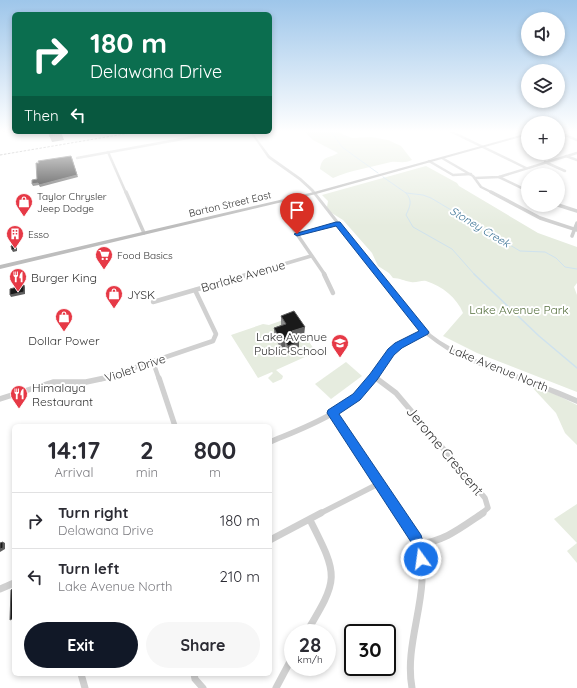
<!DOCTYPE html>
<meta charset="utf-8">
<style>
body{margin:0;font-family:Quicksand,sans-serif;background:#f7f7f7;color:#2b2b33;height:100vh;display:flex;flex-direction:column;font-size:15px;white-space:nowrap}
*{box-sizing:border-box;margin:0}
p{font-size:13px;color:#7c7c81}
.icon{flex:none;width:22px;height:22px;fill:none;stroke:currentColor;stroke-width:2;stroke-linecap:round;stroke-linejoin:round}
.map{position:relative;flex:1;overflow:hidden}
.details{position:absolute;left:12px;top:424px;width:260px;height:252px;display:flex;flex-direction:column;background:#fff;border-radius:6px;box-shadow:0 2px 6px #0003}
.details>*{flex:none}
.hud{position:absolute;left:12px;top:12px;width:260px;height:122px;border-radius:6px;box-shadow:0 2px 6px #0003;background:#0b6e4f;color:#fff;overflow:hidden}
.buttons{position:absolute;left:521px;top:12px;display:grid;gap:8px}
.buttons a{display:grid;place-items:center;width:44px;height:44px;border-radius:50%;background:#fff;box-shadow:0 2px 6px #0003;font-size:20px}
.speed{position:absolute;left:284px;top:624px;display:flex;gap:8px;font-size:20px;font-weight:700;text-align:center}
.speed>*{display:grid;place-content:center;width:52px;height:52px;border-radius:50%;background:#fff;box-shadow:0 2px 6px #0003;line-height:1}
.speed small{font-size:10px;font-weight:400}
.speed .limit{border:2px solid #111;border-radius:6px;background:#fff;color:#111}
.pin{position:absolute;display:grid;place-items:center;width:34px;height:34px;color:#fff;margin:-41px -17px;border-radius:50% 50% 50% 0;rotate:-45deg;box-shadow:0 0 4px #0007}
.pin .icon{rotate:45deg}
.me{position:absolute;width:44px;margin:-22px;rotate:346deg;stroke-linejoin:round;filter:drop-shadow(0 0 3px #0008)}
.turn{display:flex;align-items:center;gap:14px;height:84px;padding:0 12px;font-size:18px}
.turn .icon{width:52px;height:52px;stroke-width:2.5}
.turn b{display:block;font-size:28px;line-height:34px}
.then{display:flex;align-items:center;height:38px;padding:0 12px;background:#0003;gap:8px;font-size:15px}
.eta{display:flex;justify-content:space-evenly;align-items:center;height:68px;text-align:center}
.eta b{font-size:24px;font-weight:700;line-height:28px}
.primary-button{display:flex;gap:8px;margin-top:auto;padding:8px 12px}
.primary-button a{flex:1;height:46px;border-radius:24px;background:#111827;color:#fff;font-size:16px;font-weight:700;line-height:46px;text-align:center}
.primary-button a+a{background:#f7f7f7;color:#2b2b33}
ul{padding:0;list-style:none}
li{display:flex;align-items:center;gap:12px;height:56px;padding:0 12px;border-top:1px solid #e1e1e2}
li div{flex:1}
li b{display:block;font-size:15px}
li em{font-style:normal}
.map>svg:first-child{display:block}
.green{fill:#e6ecdf}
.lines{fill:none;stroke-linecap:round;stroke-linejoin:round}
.stream-far1{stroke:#cfe2ee;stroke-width:1}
.stream{stroke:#cfe2ee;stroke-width:1.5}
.minor-far4{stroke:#d0d0d0;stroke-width:2.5}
.minor-far3{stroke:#d0d0d0;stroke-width:3.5}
.minor-far2{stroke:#d0d0d0;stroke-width:4.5}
.minor-far1{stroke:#d0d0d0;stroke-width:5.5}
.minor{stroke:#d0d0d0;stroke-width:7}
.tertiary{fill:#d0d0d0;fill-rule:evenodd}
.secondary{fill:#bdbdbd;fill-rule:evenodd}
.rail{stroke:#888;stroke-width:1;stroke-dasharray:2.5 1.5;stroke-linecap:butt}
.wall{fill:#8c8c8c}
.shaded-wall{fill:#5f5f5f}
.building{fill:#1a1a1a;stroke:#5f5f5f}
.route{fill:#1a73e8;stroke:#114b97}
.labels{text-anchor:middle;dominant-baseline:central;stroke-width:4;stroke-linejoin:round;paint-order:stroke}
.far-poi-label{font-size:10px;fill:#333;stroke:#fff;text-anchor:start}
.far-street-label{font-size:10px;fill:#333;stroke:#fff}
.far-water-label{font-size:11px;font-style:italic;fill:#3f7597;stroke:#fff}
.street-label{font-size:12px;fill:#333;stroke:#fff}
.poi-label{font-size:12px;fill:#333;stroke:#fff;text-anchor:start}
.park-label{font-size:12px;fill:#56703f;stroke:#fff}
.near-street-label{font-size:14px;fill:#333;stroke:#fff}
</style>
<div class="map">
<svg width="577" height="688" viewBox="0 0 577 688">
<rect width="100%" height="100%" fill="#fff"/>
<g class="green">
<path d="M303,130H337L344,135L352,138L371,137L388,140L401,146L412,160C404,164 398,161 391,162C372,167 351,170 333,178L320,169C322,155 329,159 338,153L313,140Z"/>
<path d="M426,166L457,183L459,186L538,233L577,247V283L574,287L577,295V392L477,353L443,336L463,313C457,298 442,286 426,281C422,280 416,283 411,282C404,281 400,278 393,278L389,273L378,266L372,253L343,220L330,212L327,207L328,201L322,195Z"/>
<polygon points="292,317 316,352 276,370 283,376 282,379 273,383 268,378 273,373 272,372 258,378 231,335 263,324 269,325"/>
<polygon points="346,362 362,376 331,399 315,384"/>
<polygon points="531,386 551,392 577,405 577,445 565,433 556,413"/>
<polygon points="577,504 577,563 567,551 577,543 554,519"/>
</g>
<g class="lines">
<g class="stream-far1">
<polyline points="330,130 342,147 378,173"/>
<polyline points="383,177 406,193 423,195 431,198 520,251 545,252 556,258 565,267 577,269"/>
<path d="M406,193C413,201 410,206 406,215L413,227L452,249L475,275"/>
</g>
<polyline class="stream" points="474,274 539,336 577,368"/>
<g class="minor-far4">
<polyline points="448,130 526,168"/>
<polyline points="558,132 577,140"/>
<polyline points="108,152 126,193"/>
<polyline points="566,156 577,160"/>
<polyline points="77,158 221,132"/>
<polyline points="442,158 473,176 481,187 493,193"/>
<polyline points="429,161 453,175 471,174"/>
<polyline points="545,162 565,171"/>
<polyline points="499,177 528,191"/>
<polyline points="475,178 499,177 577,153"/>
</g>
<g class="minor-far3">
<polyline points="126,192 144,233"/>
<polyline points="491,192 540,218 577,230"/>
<polyline points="558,205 577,211"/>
<polyline points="284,218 288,221 325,275"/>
<polyline points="297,234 338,224"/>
<polyline points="572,236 577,223"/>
<polyline points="247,275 311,256"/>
</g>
<g class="minor-far2">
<polyline points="324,274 333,293"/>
<polyline points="153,302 250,274"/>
<polyline points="153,362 159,379"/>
<polyline points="374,377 377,379"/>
<polyline points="101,379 213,341 216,334 195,290"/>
<path d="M371,379C390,353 395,345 425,332"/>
</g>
<g class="minor-far1">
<polyline points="159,378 175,426"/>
<polyline points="376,378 396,393 485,498 488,508 481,514"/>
<polyline points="0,399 53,382 86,382 105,378"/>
<polyline points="332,413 399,514"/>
<path d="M270,442C308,426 347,413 372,378"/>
<polyline points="319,514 380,483"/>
</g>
<g class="minor">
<path d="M398,513C404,522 413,532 417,542C434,590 403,639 412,688"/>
<polyline points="270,540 321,513"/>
<path d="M418,544C444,542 462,527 483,513"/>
<polyline points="0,589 14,583"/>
<path d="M306,633C339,578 339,577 310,520"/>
<polyline points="81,674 85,688"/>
<polyline points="194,674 195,679 203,688"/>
<polyline points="276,688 293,656"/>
</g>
<path class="tertiary" d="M250,132H252L270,156L301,178L313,189L416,319C421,324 426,329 431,334C454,352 482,362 508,371C531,380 554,388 577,398V404C562,398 547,391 532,385C497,372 457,361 427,336C422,332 417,326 412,321L311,191L299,180L268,158Z"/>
<polygon class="secondary" points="528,133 528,135 316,194 0,269 0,265 314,192"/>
<polyline class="rail" points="0,155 136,132"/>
</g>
<polygon class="wall" points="281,316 304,336 297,338 299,350 288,354 285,350 282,351 274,336 274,328 281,325"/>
<g class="shaded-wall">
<polygon points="6,130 9,130 9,131 3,132 2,131"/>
<polygon points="61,132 64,140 52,142 50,137"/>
<polygon points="72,158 78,177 40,187 39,185"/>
<polygon points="38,183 39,185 33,186 32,184"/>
<polygon points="16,244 17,247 17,251 13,252 12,250"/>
<polygon points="24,285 25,287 25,294 11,297 10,295"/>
<polygon points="305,327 304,336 292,340 292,331"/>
<polygon points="285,341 285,350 282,351 281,342"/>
<polygon points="299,342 299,350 288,354 288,346"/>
<polygon points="3,542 5,543 5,549 0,552 0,549"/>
</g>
<g class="building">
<polygon points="54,132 61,132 61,135 50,137 49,133"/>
<polygon points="71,156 77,175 39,185 38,183 32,184 32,180 37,179 36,163 39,163 38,161"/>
<polygon points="16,244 16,249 12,250 11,246"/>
<polygon points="24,285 24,292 10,295 10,289"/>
<polygon points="294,311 305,327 292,331 299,342 288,346 285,341 281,342 274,328 286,324 281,316"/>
<polygon points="3,542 3,548 0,549 0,543"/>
<polygon points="14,588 14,618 10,620 11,590"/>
</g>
<linearGradient id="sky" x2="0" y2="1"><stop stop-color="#9ec6ea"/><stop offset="0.58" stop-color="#fff"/><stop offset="1" stop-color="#fff" stop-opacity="0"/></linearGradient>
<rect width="577" height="226" fill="url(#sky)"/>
<polygon class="route" points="336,222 340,222 429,332 428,334 402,348 394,355 377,380 360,400 339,414 421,535 428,559 426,564 421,566 416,564 411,542 327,413 328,410 353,394 370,374 388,349 395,343 419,331 336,226 297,236 294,234"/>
<defs>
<symbol id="shop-pin" viewBox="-11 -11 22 30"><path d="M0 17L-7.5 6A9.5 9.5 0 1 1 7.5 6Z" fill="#e63946" stroke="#fff"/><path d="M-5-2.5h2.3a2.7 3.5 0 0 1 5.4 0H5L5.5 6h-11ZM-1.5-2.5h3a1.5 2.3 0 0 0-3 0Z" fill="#fff"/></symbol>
<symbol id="building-pin" viewBox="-11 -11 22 30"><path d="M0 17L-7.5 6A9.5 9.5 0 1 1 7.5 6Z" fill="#e63946" stroke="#fff"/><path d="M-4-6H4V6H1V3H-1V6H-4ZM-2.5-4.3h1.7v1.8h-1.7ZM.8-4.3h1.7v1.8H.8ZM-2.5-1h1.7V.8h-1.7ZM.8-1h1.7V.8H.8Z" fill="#fff"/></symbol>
<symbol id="supermarket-pin" viewBox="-11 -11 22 30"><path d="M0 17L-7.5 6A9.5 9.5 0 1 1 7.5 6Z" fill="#e63946" stroke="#fff"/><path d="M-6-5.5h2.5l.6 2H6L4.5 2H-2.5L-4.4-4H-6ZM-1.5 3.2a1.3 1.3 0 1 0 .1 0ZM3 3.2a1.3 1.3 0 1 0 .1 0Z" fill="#fff"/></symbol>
<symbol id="restaurant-pin" viewBox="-11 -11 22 30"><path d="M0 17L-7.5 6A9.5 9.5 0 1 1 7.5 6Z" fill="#e63946" stroke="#fff"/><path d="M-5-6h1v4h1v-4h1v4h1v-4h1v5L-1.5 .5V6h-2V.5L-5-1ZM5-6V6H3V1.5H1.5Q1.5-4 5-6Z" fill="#fff"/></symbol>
<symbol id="school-pin" viewBox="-11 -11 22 30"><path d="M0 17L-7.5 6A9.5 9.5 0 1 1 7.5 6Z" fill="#e63946" stroke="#fff"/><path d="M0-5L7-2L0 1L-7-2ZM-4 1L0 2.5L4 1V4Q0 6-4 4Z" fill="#fff"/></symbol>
</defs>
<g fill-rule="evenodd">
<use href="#shop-pin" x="14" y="192" width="20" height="27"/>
<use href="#building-pin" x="5" y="224" width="20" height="27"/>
<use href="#supermarket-pin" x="94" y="245" width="20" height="27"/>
<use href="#restaurant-pin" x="8" y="267" width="20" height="27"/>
<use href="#shop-pin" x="104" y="284" width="20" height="27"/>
<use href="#shop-pin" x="54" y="307" width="20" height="27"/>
<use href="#school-pin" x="330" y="333" width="20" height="27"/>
<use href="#restaurant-pin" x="9" y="384" width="20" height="27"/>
</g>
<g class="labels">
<g class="far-poi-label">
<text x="37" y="196">Taylor Chrysler<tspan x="37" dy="12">Jeep Dodge</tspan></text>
<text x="28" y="234">Esso</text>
<text x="117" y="255">Food Basics</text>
</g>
<g class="far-street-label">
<text transform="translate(230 204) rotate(-13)">Barton Street East</text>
</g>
<g class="far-water-label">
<text transform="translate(480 227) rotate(31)">Stoney Creek</text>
</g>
<g class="street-label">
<text transform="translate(243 276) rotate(-16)">Barlake Avenue</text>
<text transform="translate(135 368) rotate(-19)">Violet Drive</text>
<text transform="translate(499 368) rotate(22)">Lake Avenue North</text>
</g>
<g class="poi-label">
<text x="31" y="277">Burger King</text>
<text x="127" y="294">JYSK</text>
<text x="327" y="336" text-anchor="end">Lake Avenue<tspan x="327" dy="14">Public School</tspan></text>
<text x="64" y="340" text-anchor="middle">Dollar Power</text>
<text x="32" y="387">Himalaya<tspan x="32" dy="14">Restaurant</tspan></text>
</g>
<g class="park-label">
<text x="519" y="309">Lake Avenue Park</text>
</g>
<g class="near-street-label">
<text transform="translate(445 451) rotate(50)">Jerome Crescent</text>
</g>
</g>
</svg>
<div class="buttons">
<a><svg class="icon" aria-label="sound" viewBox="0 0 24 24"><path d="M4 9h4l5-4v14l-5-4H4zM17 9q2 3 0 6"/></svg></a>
<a><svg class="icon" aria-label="layers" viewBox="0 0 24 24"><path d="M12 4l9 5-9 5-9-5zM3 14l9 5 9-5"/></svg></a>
<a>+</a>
<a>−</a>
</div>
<div class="speed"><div>28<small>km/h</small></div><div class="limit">30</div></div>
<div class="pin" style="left:297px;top:234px;background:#d93025"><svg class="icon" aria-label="arrive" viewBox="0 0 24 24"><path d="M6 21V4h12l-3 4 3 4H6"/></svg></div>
<svg class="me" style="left:421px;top:559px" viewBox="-20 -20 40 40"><circle r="17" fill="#1a73e8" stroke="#fff" stroke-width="3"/><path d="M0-11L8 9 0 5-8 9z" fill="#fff"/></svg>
<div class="hud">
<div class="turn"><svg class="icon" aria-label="right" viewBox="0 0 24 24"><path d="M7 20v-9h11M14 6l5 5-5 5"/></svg><div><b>180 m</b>Delawana Drive</div></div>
<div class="then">Then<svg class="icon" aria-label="left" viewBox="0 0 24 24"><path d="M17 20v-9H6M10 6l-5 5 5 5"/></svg></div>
</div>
<section class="details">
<div class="eta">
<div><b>14:17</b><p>Arrival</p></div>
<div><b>2</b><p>min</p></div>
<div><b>800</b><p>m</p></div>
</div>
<ul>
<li><svg class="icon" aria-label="right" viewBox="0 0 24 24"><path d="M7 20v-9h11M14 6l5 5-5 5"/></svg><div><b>Turn right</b><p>Delawana Drive</p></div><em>180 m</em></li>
<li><svg class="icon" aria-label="left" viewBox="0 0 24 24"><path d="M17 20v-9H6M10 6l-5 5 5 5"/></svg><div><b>Turn left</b><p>Lake Avenue North</p></div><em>210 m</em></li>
</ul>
<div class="primary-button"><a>Exit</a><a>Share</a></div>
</section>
</div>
